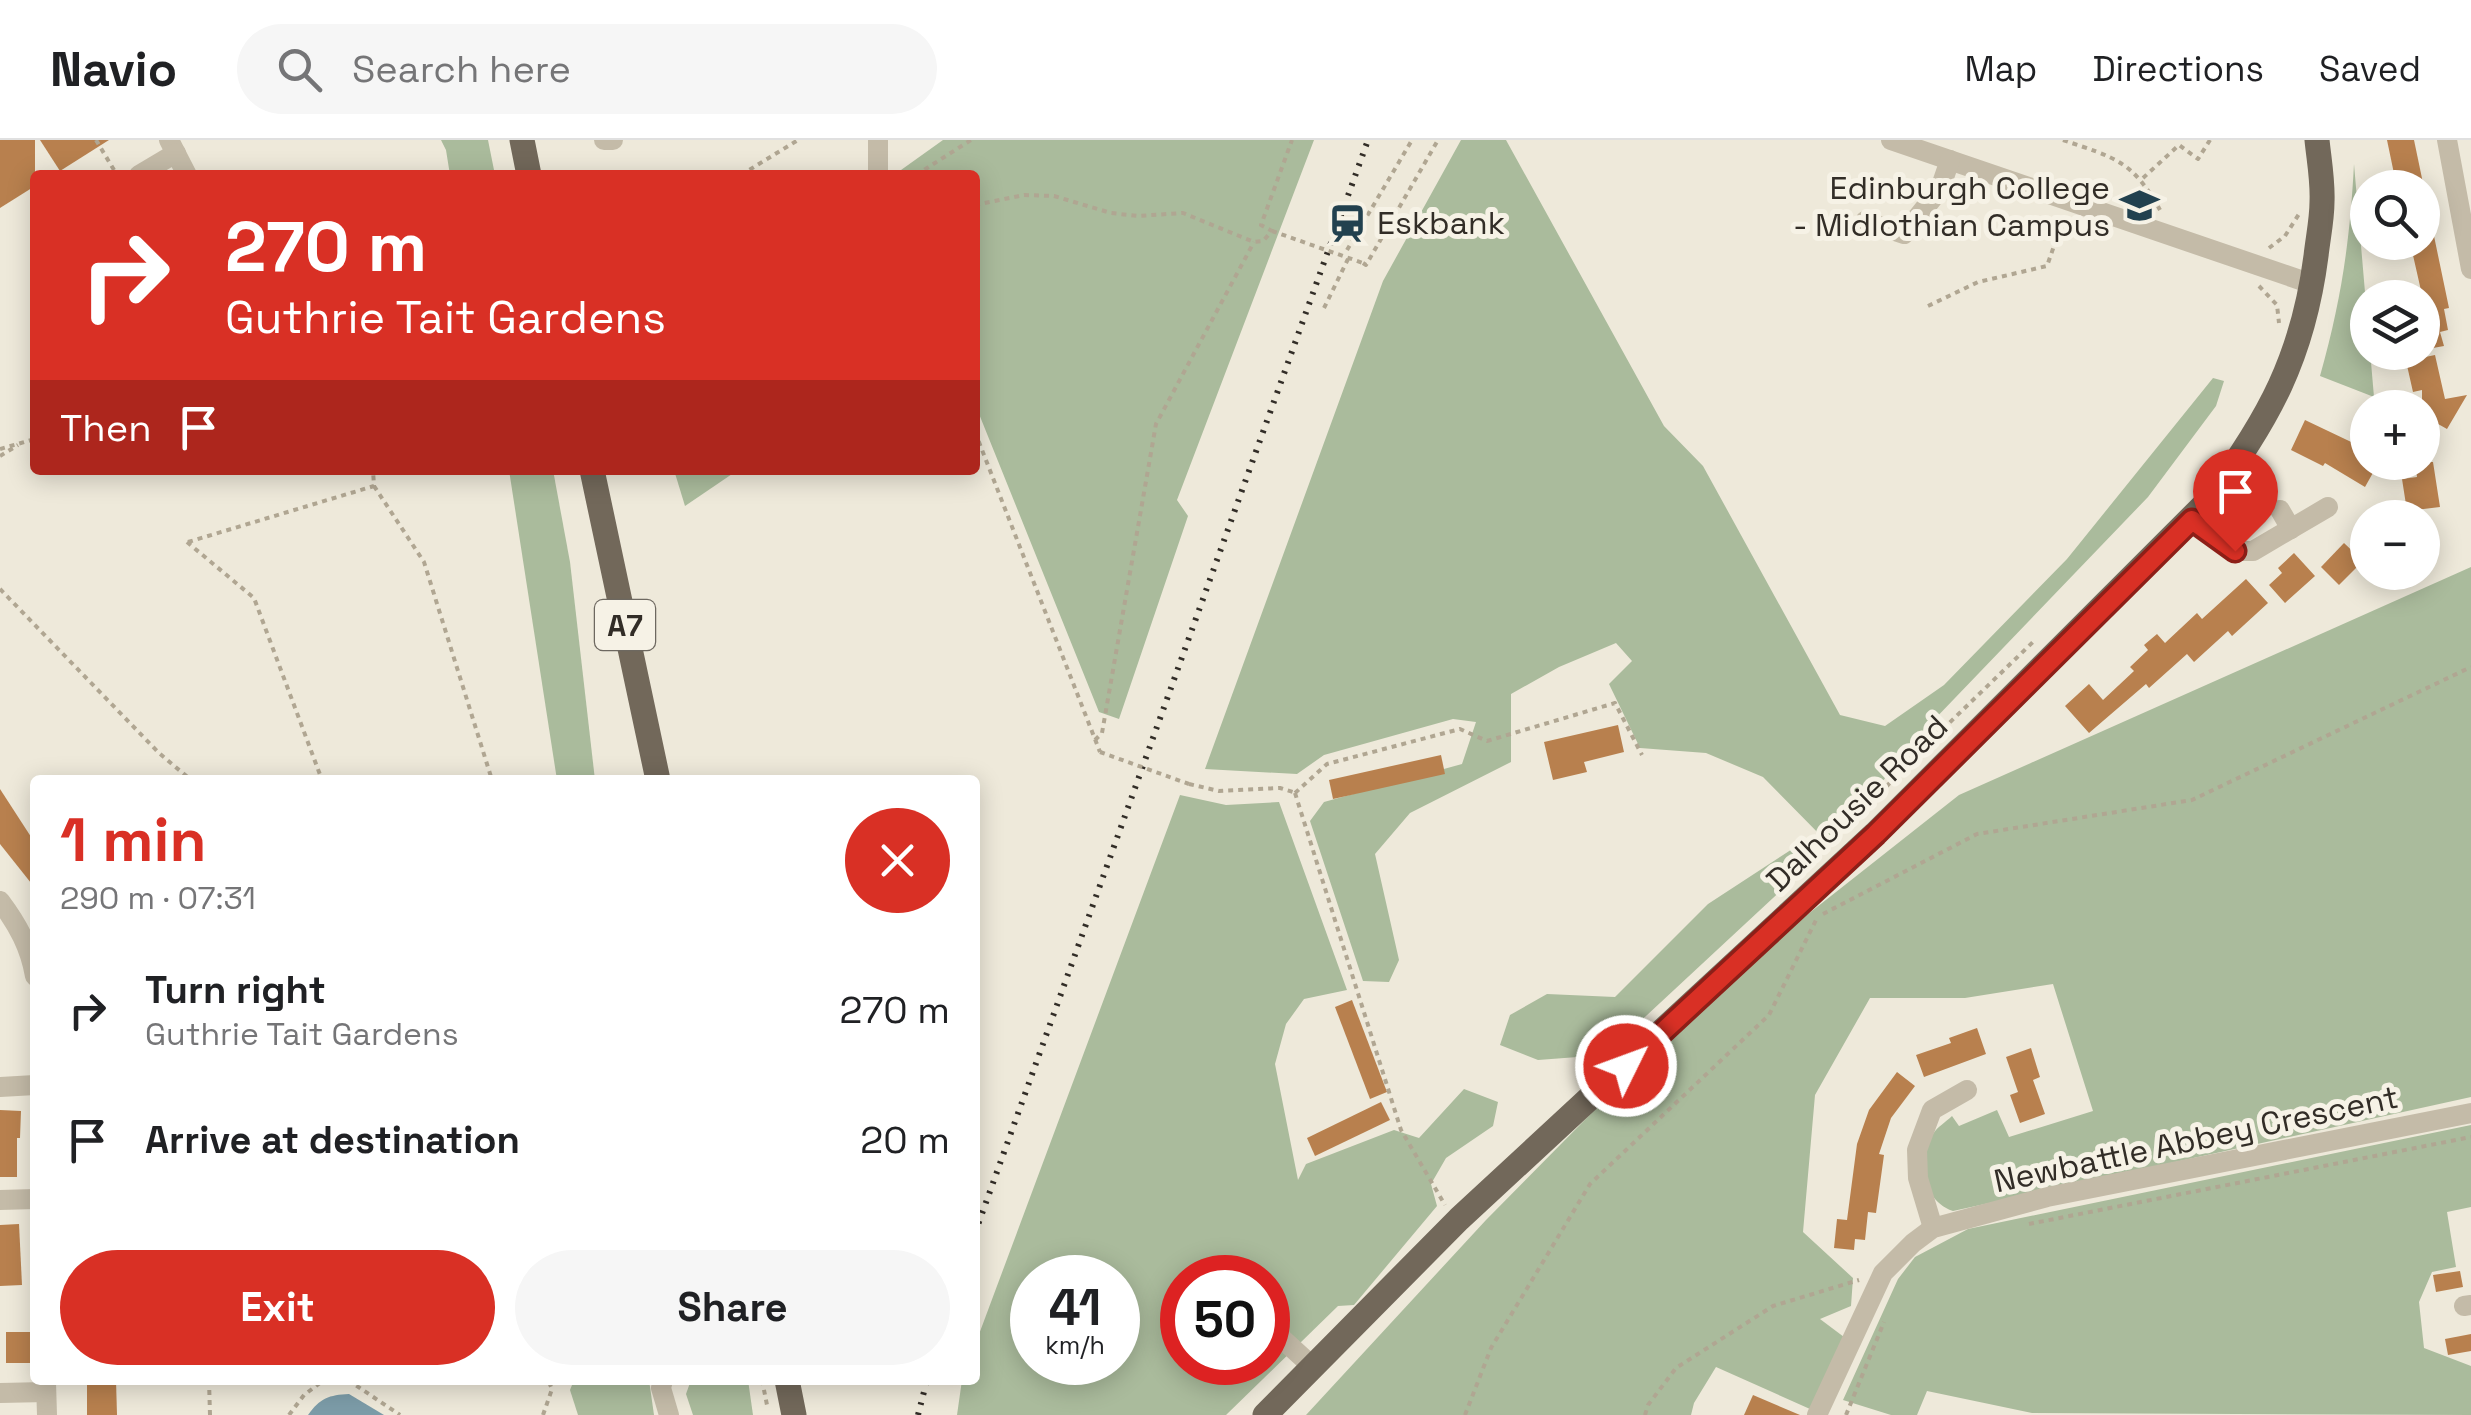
<!DOCTYPE html>
<meta charset="utf-8">
<style>
body{margin:0;font-family:"Space Grotesk",sans-serif;background:#f6f6f6;color:#202124;height:100vh;display:flex;flex-direction:column;font-size:38px;white-space:nowrap}
*{box-sizing:border-box;margin:0}
p{font-size:32px;color:#757577}
.icon{flex:none;width:55px;height:55px;fill:none;stroke:currentColor;stroke-width:2;stroke-linecap:round;stroke-linejoin:round}
.map{position:relative;flex:1;overflow:hidden}
.details{position:absolute;left:30px;top:635px;width:950px;height:610px;display:flex;flex-direction:column;background:#fff;border-radius:10px;box-shadow:0 5px 25px #0003}
.details>*{flex:none}
.hud{position:absolute;left:30px;top:30px;width:950px;height:305px;border-radius:10px;box-shadow:0 5px 25px #0003;background:#d93025;color:#fff;overflow:hidden}
.tools{position:absolute;left:2350px;top:30px;display:grid;gap:20px}
.tools a{display:grid;place-items:center;width:90px;height:90px;border-radius:50%;background:#fff;box-shadow:0 5px 25px #0003;font-size:50px}
.speed{position:absolute;left:1010px;top:1115px;display:flex;gap:20px;font-size:50px;font-weight:700;text-align:center}
.speed>*{display:grid;place-content:center;width:130px;height:130px;border-radius:50%;background:#fff;box-shadow:0 5px 25px #0003;line-height:1}
.speed small{font-size:25px;font-weight:400}
.speed .limit{border:15px solid #d22;background:#fff;color:#111}
.pin{position:absolute;display:grid;place-items:center;width:85px;height:85px;color:#fff;margin:-102px -42px;border-radius:50% 50% 50% 0;rotate:-45deg;box-shadow:0 0 10px #0007}
.pin .icon{rotate:45deg}
.me{position:absolute;width:110px;margin:-55px;rotate:48deg;stroke-linejoin:round;filter:drop-shadow(0 0 8px #0008)}
.turn{display:flex;align-items:center;gap:35px;height:210px;padding:0 30px;font-size:45px}
.turn .icon{width:130px;height:130px;stroke-width:2.5}
.turn b{display:block;font-size:70px;line-height:85px}
.then{display:flex;align-items:center;height:95px;padding:0 30px;background:#0003;gap:20px;font-size:38px}
.round{display:grid;place-items:center;flex:none;width:105px;height:105px;border-radius:52px;background:#f6f6f6}
.headline{display:flex;align-items:center;justify-content:space-between;height:170px;padding:0 30px}
h1{font-size:60px;font-weight:600;line-height:75px;color:#d93025}
.button{display:flex;gap:20px;margin-top:auto;padding:20px 30px}
.button a{flex:1;height:115px;border-radius:60px;background:#d93025;color:#fff;font-size:40px;font-weight:600;line-height:115px;text-align:center}
.button a+a{background:#f6f6f6;color:#202124}
ul{padding:0;list-style:none}
li{display:flex;align-items:center;gap:30px;height:130px;padding:0 30px}
li div{flex:1}
li b{display:block;font-size:38px}
li em{font-style:normal}
header{display:flex;align-items:center;gap:60px;box-sizing:border-box;height:140px;padding:0 50px;background:#fff;border-bottom:2px solid #e0e0e0}
header strong{font-size:48px}
nav{display:flex;gap:55px;margin-inline-start:auto;font-size:35px}
.search{width:700px;height:90px;background:#f6f6f6;display:flex;align-items:center;gap:25px;box-sizing:border-box;padding:0 35px;border-radius:55px;color:#757577;font-size:38px}
.map>svg:first-child{display:block}
.green{fill:#aabb9c;fill-rule:evenodd}
.water{fill:#7c9ca8}
.building{fill:#b8804e}
.lines{fill:none;stroke-linecap:round;stroke-linejoin:round}
.path{stroke:#b0a692;stroke-width:4;stroke-dasharray:5 5;stroke-linecap:butt}
.minor{stroke:#c4bba8;stroke-width:20}
.major{stroke:#72685a;stroke-width:25}
.rail{stroke:#322d27;stroke-width:6;stroke-dasharray:2.5 8;stroke-linecap:butt}
.path-bridge{stroke:#b0a692;stroke-width:4;stroke-dasharray:5 5;stroke-linecap:butt}
.route-casing{stroke:#8d1f18;stroke-width:25}
.route{stroke:#d93025;stroke-width:18}
.labels{text-anchor:middle;dominant-baseline:central;stroke-width:10;stroke-linejoin:round;paint-order:stroke}
.shield{fill:#f6f2e6;stroke:#6d6860;stroke-width:2.5}
.shield-label{font-size:30px;font-weight:bold;fill:#322d27}
.poi-label{font-size:32px;fill:#322d27;stroke:#f6f2e6;text-anchor:end}
.street-label{font-size:32px;fill:#322d27;stroke:#f6f2e6}
</style>
<header>
<strong>Navio</strong>
<div class="search"><svg class="icon" aria-label="search" viewBox="0 0 24 24"><circle cx="10" cy="10" r="6"/><path d="M15 15l6 6"/></svg>Search here</div>
<nav><a>Map</a><a>Directions</a><a>Saved</a></nav>
</header>
<div class="map">
<svg width="2471" height="1275" viewBox="0 0 2471 1275">
<rect width="100%" height="100%" fill="#eee9da"/>
<g class="green">
<polygon points="441,0 488,0 495,35 450,35 446,10"/>
<polygon points="943,0 1314,0 1177,360 1188,376 1119,579 1099,572 975,264 975,35 894,35"/>
<polygon points="1461,0 1506,0 1664,286 1703,326 1840,575 1885,586 1944,545 2067,419 2213,238 2224,241 2216,266 2148,357 1906,609 1860,673 1827,702 1763,637 1706,613 1640,608 1609,544 1632,521 1616,503 1559,527 1511,554 1511,622 1410,673 1375,714 1399,820 1389,842 1363,841 1310,681 1324,662 1462,624 1476,582 1453,579 1324,615 1297,634 1205,629 1383,141"/>
<path d="M2354,24L2374,257L2320,236C2341,162 2350,101 2354,24Z"/>
<polygon points="509,330 553,330 570,422 595,640 557,640"/>
<polygon points="674,330 738,330 685,366"/>
<path d="M2471,427V957L1953,1071C1923,1061 1916,1021 1933,994C1937,987 1946,982 1952,976L1959,986L1997,970L2009,997L2093,971L2053,844L1965,858H1870L1815,955L1803,1092L1853,1138L1851,1166L1820,1179L1844,1197L1810,1269L1716,1227L1694,1263L1691,1275H1306L1486,1080L1718,845L1959,655Z"/>
<path d="M1180,655L1226,665L1279,662L1347,850L1304,859L1286,884L1275,924L1298,1040L1306,1024L1394,990L1419,998L1464,949L1498,962L1493,986L1446,1018L1431,1044L1437,1066L1354,1165L1338,1166L1226,1275H957L962,1240H975V1205ZM1032,1138H1118V1222H1032ZM1182,1138H1268V1222H1182Z"/>
<polygon points="1800,704 1815,719 1604,915 1538,920 1500,905 1510,875 1547,854 1615,857 1708,764"/>
<polygon points="2471,985 2471,1067 2447,1072 2456,1127 2432,1132 2419,1162 2424,1208 2471,1226 2471,1275 2032,1273 1927,1251 1917,1275 1891,1275 1843,1260 1898,1139 1915,1117 1968,1089"/>
<polygon points="574,1240 649,1240 654,1275 578,1275 570,1250"/>
<polygon points="691,1240 748,1240 753,1275 693,1275 686,1254"/>
</g>
<path class="water" d="M349,1254L384,1275H308C320,1258 329,1255 349,1254Z"/>
<g class="building">
<polygon points="0,0 35,0 35,46 0,68"/>
<polygon points="40,0 109,0 60,31"/>
<polygon points="2387,0 2414,0 2424,48 2397,48"/>
<polygon points="2429,72 2449,168 2444,169 2448,190 2440,192 2444,206 2422,210 2422,178 2427,177 2410,102 2422,102 2422,73"/>
<polygon points="2435,215 2445,259 2467,255 2447,289 2422,275 2422,250 2413,252 2406,221"/>
<polygon points="2305,280 2368,310 2368,322 2379,322 2365,347 2325,323 2323,326 2291,310"/>
<polygon points="2415,322 2433,322 2440,367 2407,371 2402,339 2417,337"/>
<polygon points="2344,403 2363,421 2339,445 2321,427"/>
<polygon points="2294,413 2315,436 2285,463 2269,445 2282,433 2278,428"/>
<polygon points="2246,439 2268,463 2232,496 2228,491 2194,522 2187,514 2149,548 2146,544 2089,593 2065,566 2089,544 2103,560 2134,531 2130,527 2148,510 2144,505 2157,494 2165,503 2197,473 2202,479"/>
<polygon points="1618,585 1624,612 1584,622 1587,632 1553,640 1544,602"/>
<polygon points="1441,615 1445,634 1333,659 1329,640"/>
<polygon points="0,649 35,703 35,748 0,704"/>
<polygon points="1352,860 1387,952 1370,959 1335,867"/>
<polygon points="1977,888 1986,914 1924,937 1916,915 1951,903 1949,898"/>
<polygon points="2031,908 2040,937 2033,940 2045,974 2020,983 2010,955 2018,952 2006,917"/>
<polygon points="1897,932 1915,946 1891,978 1879,1014 1884,1015 1876,1073 1868,1072 1865,1100 1855,1099 1854,1110 1834,1108 1837,1079 1847,1080 1857,1004 1869,970"/>
<polygon points="1381,962 1390,980 1315,1016 1307,998"/>
<polygon points="0,970 21,971 20,998 17,998 17,1037 0,1037"/>
<polygon points="19,1084 22,1145 0,1146 0,1085"/>
<polygon points="2460,1131 2463,1147 2436,1152 2433,1135"/>
<rect x="6" y="1192" width="27" height="31"/>
<polygon points="2471,1194 2471,1211 2448,1215 2445,1199"/>
<polygon points="87,1240 116,1240 117,1275 87,1275"/>
<polygon points="1753,1255 1800,1275 1744,1275"/>
</g>
<g class="lines">
<g class="path">
<polyline points="96,0 117,35"/>
<path d="M2063,0C2115,18 2132,20 2160,70"/>
<polyline points="741,35 798,0"/>
<polyline points="916,35 971,0"/>
<polyline points="2143,38 2179,5 2198,19 2210,0"/>
<polyline points="975,65 1024,55 1054,56 1111,73 1138,76 1183,73 1254,102 1263,101 1272,91 1261,85 1292,0"/>
<polyline points="2269,108 2285,96 2299,74"/>
<polyline points="1347,110 1412,0"/>
<polyline points="1363,123 1366,125 1438,0"/>
<polyline points="2259,146 2277,165 2279,183"/>
<polyline points="1928,166 1978,142 2047,126 2063,80"/>
<polyline points="1324,168 1348,119"/>
<polyline points="975,292 1100,612"/>
<polyline points="0,309 35,299"/>
<polyline points="0,316 18,305"/>
<polyline points="2259,330 2271,353"/>
<polyline points="374,346 424,422 492,640"/>
<polyline points="187,402 254,458 322,640"/>
<polyline points="188,402 374,346 373,330"/>
<polyline points="0,449 159,613 191,640"/>
<polyline points="1095,600 1102,593 1156,284 1254,102"/>
<polyline points="1189,644 1219,651 1280,648 1293,652"/>
<polyline points="1295,653 1401,990 1445,1065"/>
<polyline points="1295,653 1327,624 1460,589 1487,601 1615,563 1642,615"/>
<polyline points="1873,661 1915,616 2033,502"/>
<polyline points="1823,774 1977,694 2192,660 2471,527"/>
<polyline points="2029,1084 2471,997"/>
<polyline points="209,1240 210,1275"/>
<polyline points="348,1240 400,1275"/>
<polyline points="762,1240 767,1265"/>
<polyline points="289,1275 304,1255 324,1240"/>
<polyline points="543,1275 552,1249 548,1240"/>
<polyline points="1465,1275 1491,1208 1590,1044 1769,875 1816,780"/>
<polyline points="1645,1275 1648,1265 1676,1228 1773,1166 1859,1140"/>
<polyline points="1846,1275 1884,1182"/>
</g>
<g class="minor">
<polyline points="169,0 187,35"/>
<polyline points="604,0 613,0"/>
<polyline points="1891,0 2312,144"/>
<polyline points="2447,0 2471,129"/>
<polyline points="139,35 176,13"/>
<polyline points="878,35 878,0"/>
<polyline points="1865,81 1904,94 1940,49 1950,20"/>
<polyline points="2280,370 2291,389"/>
<polyline points="2192,380 2235,411 2253,411 2328,367"/>
<path d="M0,761C18,785 30,807 35,836"/>
<polyline points="0,947 35,945"/>
<polyline points="0,1060 35,1059"/>
<polyline points="1933,1088 1918,1038 1917,1010 1932,970 1967,950"/>
<polyline points="2464,1166 2471,1165"/>
<polyline points="1278,1195 1313,1227"/>
<polyline points="663,1240 661,1248 669,1275"/>
<polyline points="46,1242 47,1275"/>
<polyline points="0,1253 46,1252"/>
<polyline points="1817,1275 1883,1133 1913,1103 1933,1088 2047,1057 2471,973"/>
</g>
<g class="major">
<polyline points="522,0 529,35"/>
<polyline points="592,330 658,640"/>
<polyline points="787,1240 794,1275"/>
<path d="M1265,1275L1459,1079L1875,694L2209,360C2269,279 2303,217 2316,116C2318,98 2322,79 2322,62C2323,41 2319,20 2317,0"/>
</g>
<g class="rail">
<polyline points="975,1093 1368,0"/>
<polyline points="918,1275 927,1240"/>
</g>
<g class="path-bridge">
<polyline points="1272,91 1363,123"/>
<polyline points="1100,612 1189,644"/>
</g>
</g>
<g class="lines">
<defs>
<polyline id="route" points="1626,926 1876,694 2192,380 2235,411"/>
</defs>
<use href="#route" class="route-casing"/>
<use href="#route" class="route"/>
</g>
<defs>
<symbol id="university-bare" viewBox="-9 -9 18 18"><path d="M0-5L7-2L0 1L-7-2ZM-4 1L0 2.5L4 1V4Q0 6-4 4Z" fill="#22414f" stroke="#f6f2e6" stroke-width="2.5" paint-order="stroke"/></symbol>
<symbol id="station-bare" viewBox="-9 -9 18 18"><path d="M-3-6H3Q5-6 5-4V2Q5 4 3 4L4.5 6H3L1.5 4h-3L-3 6H-4.5L-3 4Q-5 4-5 2V-4Q-5-6-3-6ZM-3.5-4v3h7v-3ZM-3.5 1v1.5H-2V1ZM2 1v1.5H3.5V1Z" fill="#22414f" stroke="#f6f2e6" stroke-width="2.5" paint-order="stroke"/></symbol>
</defs>
<g fill-rule="evenodd">
<use href="#university-bare" x="2112" y="38" width="55" height="55"/>
<use href="#station-bare" x="1320" y="56" width="55" height="55"/>
</g>
<g class="labels">
<rect class="shield" x="595" y="460" width="60" height="50" rx="8"/>
<g class="shield-label">
<text x="625" y="485">A7</text>
</g>
<g class="poi-label">
<text x="2110" y="48">Edinburgh College<tspan x="2110" dy="37">- Midlothian Campus</tspan></text>
<text x="1377" y="83" text-anchor="start">Eskbank</text>
</g>
<g class="street-label">
<text transform="translate(1857 663) rotate(-44)">Dalhousie Road</text>
<text transform="translate(2196 999) rotate(-12)">Newbattle Abbey Crescent</text>
</g>
</g>
</svg>
<div class="tools">
<a><svg class="icon" aria-label="search" viewBox="0 0 24 24"><circle cx="10" cy="10" r="6"/><path d="M15 15l6 6"/></svg></a>
<a><svg class="icon" aria-label="layers" viewBox="0 0 24 24"><path d="M12 4l9 5-9 5-9-5zM3 14l9 5 9-5"/></svg></a>
<a>+</a>
<a>−</a>
</div>
<div class="speed"><div>41<small>km/h</small></div><div class="limit">50</div></div>
<div class="pin" style="left:2235px;top:411px;background:#d93025"><svg class="icon" aria-label="arrive" viewBox="0 0 24 24"><path d="M6 21V4h12l-3 4 3 4H6"/></svg></div>
<svg class="me" style="left:1626px;top:926px" viewBox="-20 -20 40 40"><circle r="17" fill="#d93025" stroke="#fff" stroke-width="3"/><path d="M0-11L8 9 0 5-8 9z" fill="#fff"/></svg>
<div class="hud">
<div class="turn"><svg class="icon" aria-label="right" viewBox="0 0 24 24"><path d="M7 20v-9h11M14 6l5 5-5 5"/></svg><div><b>270 m</b>Guthrie Tait Gardens</div></div>
<div class="then">Then<svg class="icon" aria-label="arrive" viewBox="0 0 24 24"><path d="M6 21V4h12l-3 4 3 4H6"/></svg></div>
</div>
<section class="details">
<div class="headline"><div><h1>1 min</h1><p>290 m · 07:31</p></div><a class="round" style="background:#d93025;color:#fff"><svg class="icon" aria-label="close" viewBox="0 0 24 24"><path d="M6 6l12 12M18 6L6 18"/></svg></a></div>
<ul>
<li><svg class="icon" aria-label="right" viewBox="0 0 24 24"><path d="M7 20v-9h11M14 6l5 5-5 5"/></svg><div><b>Turn right</b><p>Guthrie Tait Gardens</p></div><em>270 m</em></li>
<li><svg class="icon" aria-label="arrive" viewBox="0 0 24 24"><path d="M6 21V4h12l-3 4 3 4H6"/></svg><div><b>Arrive at destination</b></div><em>20 m</em></li>
</ul>
<div class="button"><a>Exit</a><a>Share</a></div>
</section>
</div>
